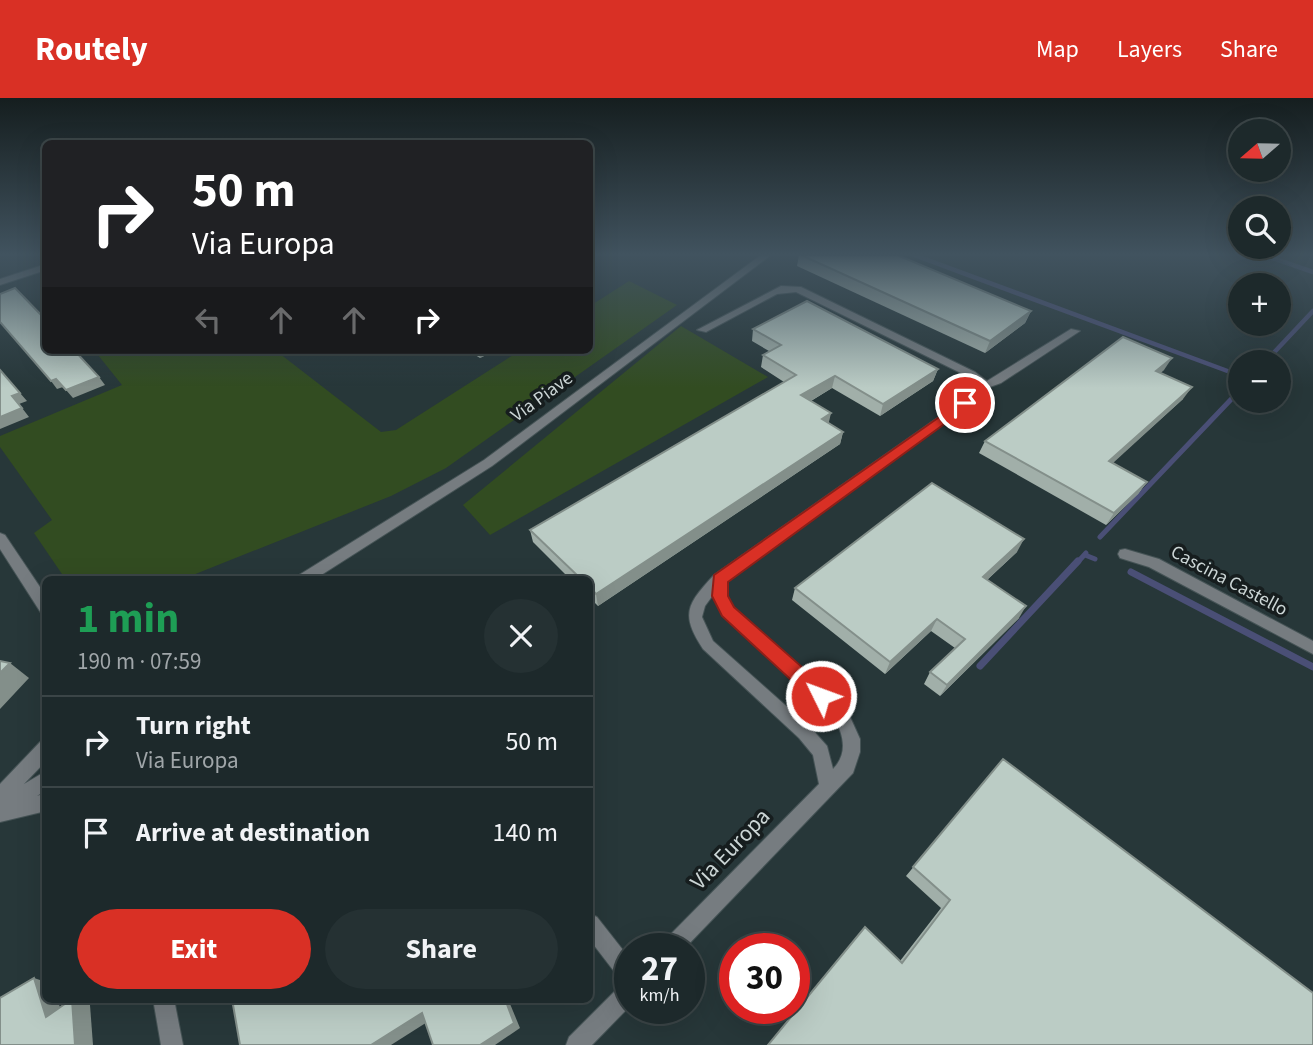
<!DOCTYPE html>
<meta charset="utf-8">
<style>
body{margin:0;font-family:"Source Sans 3",sans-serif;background:#253133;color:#f1f3f6;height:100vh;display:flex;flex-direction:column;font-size:26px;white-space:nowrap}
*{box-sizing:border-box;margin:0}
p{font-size:23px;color:#a0a6a9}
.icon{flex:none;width:38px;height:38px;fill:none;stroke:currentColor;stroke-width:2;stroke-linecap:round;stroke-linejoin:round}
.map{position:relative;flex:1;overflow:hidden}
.side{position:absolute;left:42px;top:478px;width:551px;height:427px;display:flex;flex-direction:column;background:#1d292b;border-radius:10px;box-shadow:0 7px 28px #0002,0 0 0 2px #3b4547}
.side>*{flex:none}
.top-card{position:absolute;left:42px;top:42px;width:551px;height:214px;border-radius:10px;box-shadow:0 7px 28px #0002,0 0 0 2px #3b4547;background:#202124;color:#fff;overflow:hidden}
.needle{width:46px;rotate:250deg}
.fabs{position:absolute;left:1228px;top:21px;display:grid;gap:14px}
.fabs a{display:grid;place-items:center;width:63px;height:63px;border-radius:50%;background:#1d292b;box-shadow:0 7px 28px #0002,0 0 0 2px #3b4547;font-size:35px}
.speed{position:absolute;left:614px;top:835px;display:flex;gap:14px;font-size:35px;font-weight:700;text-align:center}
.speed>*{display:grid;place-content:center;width:91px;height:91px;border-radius:50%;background:#1d292b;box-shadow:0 7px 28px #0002,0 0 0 2px #3b4547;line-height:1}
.speed small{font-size:18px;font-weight:400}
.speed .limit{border:10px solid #d22;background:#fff;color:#111}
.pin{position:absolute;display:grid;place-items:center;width:60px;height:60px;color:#fff;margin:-30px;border:4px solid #fff;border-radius:50%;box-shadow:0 2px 7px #0007}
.me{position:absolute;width:77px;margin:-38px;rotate:312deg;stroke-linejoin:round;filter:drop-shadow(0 0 5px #0008)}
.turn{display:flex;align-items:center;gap:24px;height:147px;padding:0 35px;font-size:32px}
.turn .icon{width:91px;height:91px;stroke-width:2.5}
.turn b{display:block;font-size:49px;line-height:60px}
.lanes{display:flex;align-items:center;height:66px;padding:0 35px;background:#0003;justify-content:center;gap:35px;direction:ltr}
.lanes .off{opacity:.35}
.round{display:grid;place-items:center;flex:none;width:74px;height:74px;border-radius:37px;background:#253133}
.head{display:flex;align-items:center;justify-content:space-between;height:119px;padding:0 35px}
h1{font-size:42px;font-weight:700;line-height:52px;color:#1e9e55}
.primary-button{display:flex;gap:14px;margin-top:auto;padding:14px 35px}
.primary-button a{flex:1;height:80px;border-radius:42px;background:#d93025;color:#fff;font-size:28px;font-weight:700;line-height:80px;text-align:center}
.primary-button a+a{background:#253133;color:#f1f3f6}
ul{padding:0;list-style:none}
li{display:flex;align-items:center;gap:21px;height:91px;padding:0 35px;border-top:2px solid #3b4547}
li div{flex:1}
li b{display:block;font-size:26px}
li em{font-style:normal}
header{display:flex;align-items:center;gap:42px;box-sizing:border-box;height:98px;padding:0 35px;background:#d93025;color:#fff}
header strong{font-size:33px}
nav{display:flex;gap:38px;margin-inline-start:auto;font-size:24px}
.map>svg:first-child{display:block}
.green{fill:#324c21}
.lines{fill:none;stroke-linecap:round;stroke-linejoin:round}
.stream-far2{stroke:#4a4f76;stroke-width:4.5}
.stream-far1{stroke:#4a4f76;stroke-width:5}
.stream{stroke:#4a4f76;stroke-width:7}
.street-casing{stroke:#455355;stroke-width:2}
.street{fill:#767c80;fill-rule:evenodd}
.wall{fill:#a1afa9}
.shaded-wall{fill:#838f8a}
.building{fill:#bbccc5;stroke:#838f8a;stroke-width:2}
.route{fill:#d93025;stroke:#8d1f18;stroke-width:2}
.labels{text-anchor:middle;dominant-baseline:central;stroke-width:7;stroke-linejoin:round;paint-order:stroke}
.street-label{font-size:19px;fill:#cbd5d5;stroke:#161d1e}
.near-street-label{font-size:23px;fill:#cbd5d5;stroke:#161d1e}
</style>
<header>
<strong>Routely</strong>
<nav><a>Map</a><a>Layers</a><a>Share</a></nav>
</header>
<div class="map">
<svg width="1313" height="947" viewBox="0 0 1313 947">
<rect width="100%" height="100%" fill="#273739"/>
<g class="green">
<polygon points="629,183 677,207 446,370 391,398 183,481 67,481 64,479 34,435 52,422 0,349 0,338 122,287 94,252 275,252 381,334 396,332 521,252 590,252 590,208"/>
<polygon points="681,228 768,279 490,437 463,407"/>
</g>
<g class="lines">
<g class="stream-far2">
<polyline points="914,157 1241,278"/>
<polyline points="1264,157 1313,174"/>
<polyline points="1265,264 1313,213"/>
<polyline points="1238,294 1241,291"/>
</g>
<g class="stream-far1">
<polyline points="1100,439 1240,292"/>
<polyline points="1085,457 1095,461"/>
<polyline points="1077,465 1086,455"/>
</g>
<g class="stream">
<polyline points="1131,474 1313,569"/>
<polyline points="980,568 1078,463"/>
</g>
<defs>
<g id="street">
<polygon points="761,157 771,157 492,368 315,481 297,481 299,477 484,362"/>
<polygon points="46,166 46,172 0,187 0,181"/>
<path d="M781,188L801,189L975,274L987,283L1071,231L1080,233L1001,285L990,289L989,293L726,483L727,498L733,509L846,610L860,641V654L853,675L685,850H661L664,843L819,686L813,657L799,640L703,551C680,516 687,506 714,477L980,290L967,278L796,194L777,196L706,234L697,232ZM713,497L723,517L834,620C844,637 848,656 833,671L827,648L811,630L713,543L702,519L705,508Z"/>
<polygon points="0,435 5,437 46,498 46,517 41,515 0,451"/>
<polygon points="1125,451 1159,461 1313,543 1313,556 1149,469 1120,460 1118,456 1120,452"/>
<polygon points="46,642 46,663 24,686 46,673 46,692 37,698 46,695 46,713 0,724 0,686 40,644"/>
<polygon points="590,816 597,819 630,861 630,908 592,947 566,947 569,939 623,885 590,842"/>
<polygon points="153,901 174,901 183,947 161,947"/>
</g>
</defs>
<use href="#street" class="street-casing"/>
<use href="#street" class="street"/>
</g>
<g class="wall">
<polygon points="799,157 897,157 1031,213 1025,225 985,255 797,168"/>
<polygon points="753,231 938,271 933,283 880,318 832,290 811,303 829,325 843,334 840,346 598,508 590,500 590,481 570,481 533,444 530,432 784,284 761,269 763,257 769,253 752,243"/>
<polygon points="467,252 496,252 480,260"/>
<polygon points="1164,272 1160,275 1183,301 1112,365 1147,384 1138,396 1106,427 979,355 985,343"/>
<polygon points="1017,454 987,482 1019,520 940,598 924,586 930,574 955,550 931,533 885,576 792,502 795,490"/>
<polygon points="1003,661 1313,895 768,947 900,863 941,810 906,778"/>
</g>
<g class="shaded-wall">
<polygon points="1031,213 1025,225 985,255 990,243"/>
<polygon points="478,252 496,252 480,260"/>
<polygon points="1172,260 1164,272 1148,285 1156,273"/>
<polygon points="938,271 933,283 880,318 883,306"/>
<polygon points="835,278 832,290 799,310 801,297"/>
<polygon points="99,279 105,287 73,300 66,292"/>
<polygon points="56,281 63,289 57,291 51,283"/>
<polygon points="1192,289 1183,301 1101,376 1109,363"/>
<polygon points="20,295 27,303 19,306 29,319 0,331 0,319 12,298"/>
<polygon points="831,315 828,328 822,321"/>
<polygon points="843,334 840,346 598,508 596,496"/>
<polygon points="1147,384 1138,396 1106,427 1114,415"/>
<polygon points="1024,441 1017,454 976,492 983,479"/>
<polygon points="1026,508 1019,520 940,598 947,587"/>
<polygon points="937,521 931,533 885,576 890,564"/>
<polygon points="10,565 29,580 0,611 0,575"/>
<polygon points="34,880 46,884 46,901 57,901 65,923 46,919"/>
<polygon points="72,901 90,907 93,947 75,947"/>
<polygon points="505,901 508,901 520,930 495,947 480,947"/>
<polygon points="422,915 432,921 391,947 371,947"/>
</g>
<g class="building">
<polygon points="801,157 897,157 1031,213 990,243"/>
<polygon points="15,190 46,222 46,252 74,252 99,279 66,292 56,281 51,283 0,224 0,196"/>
<polygon points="807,203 938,271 883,306 835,278 801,297 831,315 822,321 843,334 596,496 590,489 590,481 581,481 530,432 796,277 763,257 781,247 753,231"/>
<polygon points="1123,239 1172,260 1156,273 1192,289 1109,363 1147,384 1114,415 985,343"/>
<polygon points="0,272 20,295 12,298 22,310 0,319"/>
<polygon points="932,385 1024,441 983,479 1026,508 947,587 930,574 965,541 937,521 890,564 795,490"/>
<polygon points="0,563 10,565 0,575"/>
<polygon points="1003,661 1313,895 1313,947 768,947 865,829 902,865 950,802 913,769"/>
<polygon points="34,880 46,919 72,901 75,947 0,947 0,900"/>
<polygon points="232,901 505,901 514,925 480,947 433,947 422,915 371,947 240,947"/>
</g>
<linearGradient id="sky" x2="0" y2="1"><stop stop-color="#151e1f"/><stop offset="0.54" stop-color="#41535f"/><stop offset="1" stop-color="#41535f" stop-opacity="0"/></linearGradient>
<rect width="1313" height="290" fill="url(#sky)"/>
<polygon class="route" points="965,301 971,305 969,308 728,484 728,498 734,509 828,592 831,598 828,604 821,606 815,604 722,518 712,498 714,477"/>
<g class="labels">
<g class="street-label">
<text transform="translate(542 299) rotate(-36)">Via Piave</text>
<text transform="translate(1229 483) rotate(28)">Cascina Castello</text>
</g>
<g class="near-street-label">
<text transform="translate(730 751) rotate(-46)">Via Europa</text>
</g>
</g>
</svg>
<div class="fabs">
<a><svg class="needle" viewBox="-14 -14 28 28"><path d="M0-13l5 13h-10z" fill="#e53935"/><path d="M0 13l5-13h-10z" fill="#a0a6a9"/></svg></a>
<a><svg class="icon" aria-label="search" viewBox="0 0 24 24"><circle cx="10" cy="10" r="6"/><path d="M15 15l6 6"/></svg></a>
<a>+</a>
<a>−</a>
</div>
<div class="speed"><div>27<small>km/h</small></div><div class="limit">30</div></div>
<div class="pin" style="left:965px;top:305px;background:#d93025"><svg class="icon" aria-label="arrive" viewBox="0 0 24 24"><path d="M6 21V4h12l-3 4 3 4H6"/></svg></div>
<svg class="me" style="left:821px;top:598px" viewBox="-20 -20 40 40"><circle r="17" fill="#d93025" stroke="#fff" stroke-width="3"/><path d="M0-11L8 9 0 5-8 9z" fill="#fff"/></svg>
<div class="top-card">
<div class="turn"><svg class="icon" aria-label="right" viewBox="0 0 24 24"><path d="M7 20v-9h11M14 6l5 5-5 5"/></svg><div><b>50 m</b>Via Europa</div></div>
<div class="lanes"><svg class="icon off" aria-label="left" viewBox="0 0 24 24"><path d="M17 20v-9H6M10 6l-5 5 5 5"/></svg><svg class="icon off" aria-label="ahead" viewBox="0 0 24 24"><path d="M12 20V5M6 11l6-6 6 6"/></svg><svg class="icon off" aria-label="ahead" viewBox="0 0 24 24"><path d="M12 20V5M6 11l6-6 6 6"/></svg><svg class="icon" aria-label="right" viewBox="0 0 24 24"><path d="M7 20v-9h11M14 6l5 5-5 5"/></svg></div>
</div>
<section class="side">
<div class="head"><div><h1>1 min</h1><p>190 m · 07:59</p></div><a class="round"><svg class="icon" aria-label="close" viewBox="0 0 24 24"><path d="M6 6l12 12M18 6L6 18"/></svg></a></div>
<ul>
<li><svg class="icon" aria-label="right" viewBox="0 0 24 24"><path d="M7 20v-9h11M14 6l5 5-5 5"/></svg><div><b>Turn right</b><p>Via Europa</p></div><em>50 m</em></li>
<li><svg class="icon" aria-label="arrive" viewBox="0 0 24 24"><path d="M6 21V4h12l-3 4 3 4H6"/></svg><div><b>Arrive at destination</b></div><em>140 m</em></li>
</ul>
<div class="primary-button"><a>Exit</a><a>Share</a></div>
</section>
</div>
